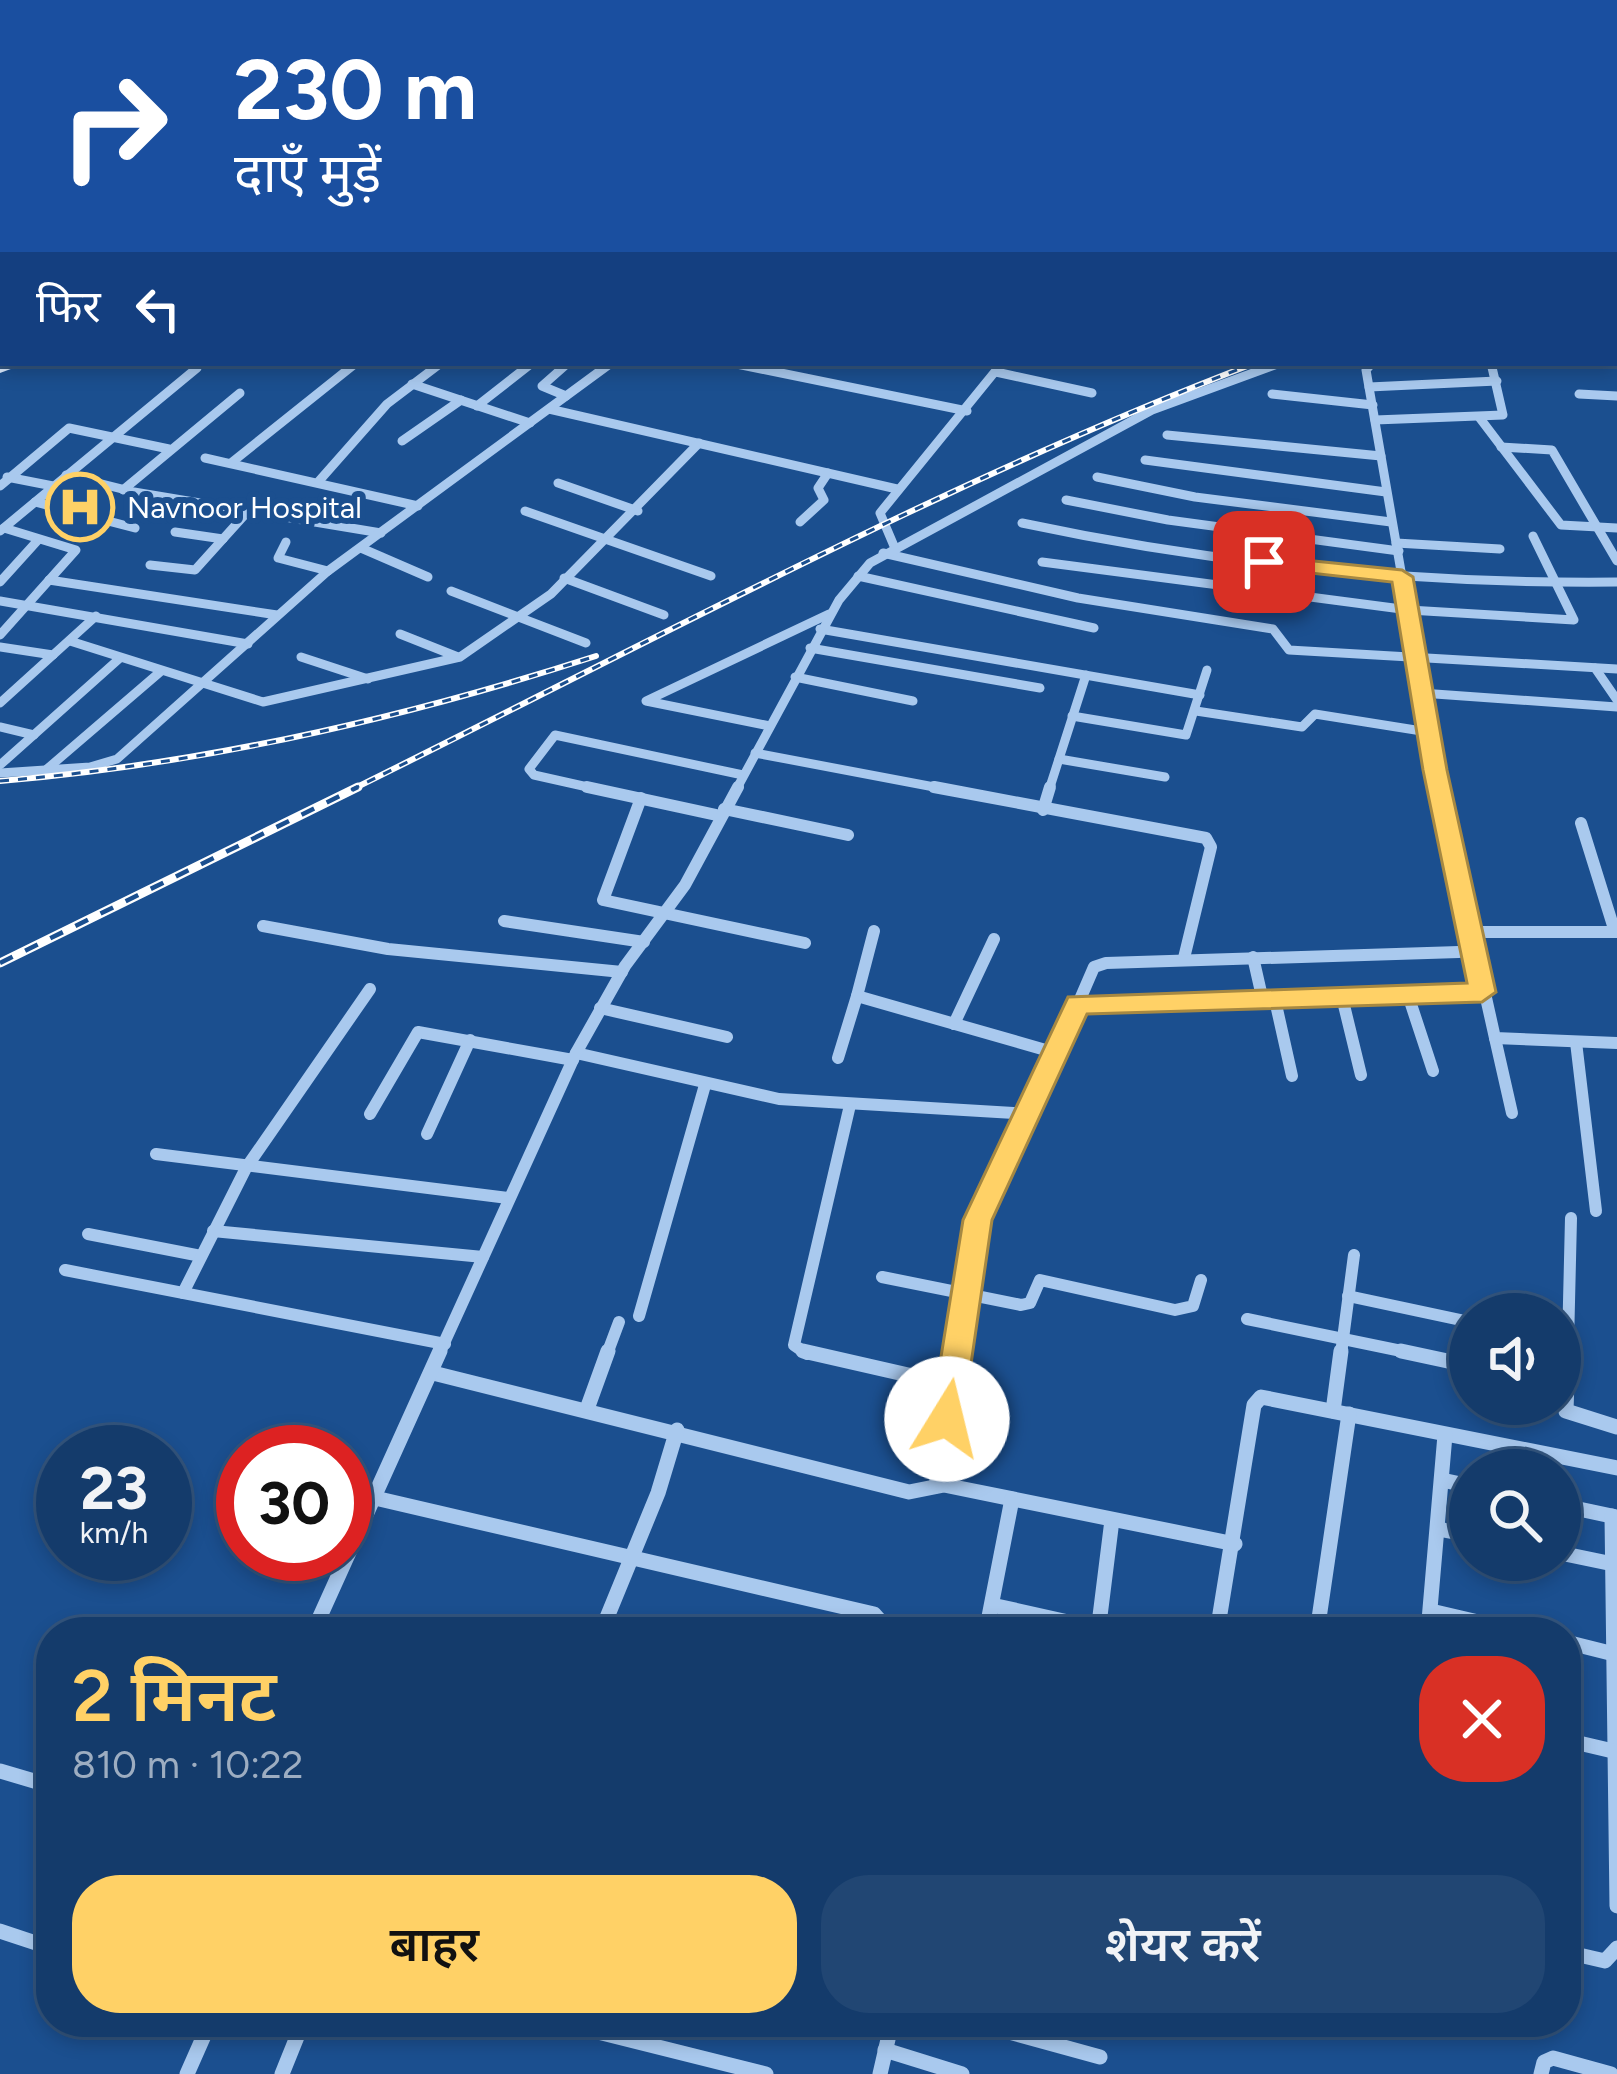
<!DOCTYPE html>
<html lang="hi">
<meta charset="utf-8">
<style>
body{margin:0;font-family:Figtree,"Noto Sans Devanagari",sans-serif;background:#214673;color:#f1f3f6;height:100vh;display:flex;flex-direction:column;font-size:45px;white-space:nowrap}
*{box-sizing:border-box;margin:0}
p{font-size:39px;color:#9dadc1}
.icon{flex:none;width:66px;height:66px;fill:none;stroke:currentColor;stroke-width:2;stroke-linecap:round;stroke-linejoin:round}
.map{position:relative;flex:1;overflow:hidden}
.drawer{position:absolute;left:36px;top:1617px;width:1545px;height:420px;display:flex;flex-direction:column;background:#143b6b;border-radius:48px;box-shadow:0 6px 18px #0003,0 0 0 3px #33557e}
.drawer>*{flex:none}
.top-card{position:absolute;left:0px;top:0px;width:1617px;height:366px;box-shadow:0 6px 18px #0003,0 0 0 3px #33557e;background:#1a4fa0;color:#fff;overflow:hidden}
.controls{position:absolute;left:1449px;top:1293px;display:grid;gap:24px}
.controls a{display:grid;place-items:center;width:132px;height:132px;border-radius:50%;background:#143b6b;box-shadow:0 6px 18px #0003,0 0 0 3px #33557e;font-size:60px}
.speed{position:absolute;left:36px;top:1425px;display:flex;gap:24px;font-size:60px;font-weight:700;text-align:center}
.speed>*{display:grid;place-content:center;width:156px;height:156px;border-radius:50%;background:#143b6b;box-shadow:0 6px 18px #0003,0 0 0 3px #33557e;line-height:1}
.speed small{font-size:30px;font-weight:400}
.speed .limit{border:18px solid #d22;background:#fff;color:#111}
.pin{position:absolute;display:grid;place-items:center;width:102px;height:102px;color:#fff;margin:-51px;border-radius:24px;box-shadow:0 6px 18px #0006}
.me{position:absolute;width:132px;margin:-66px;rotate:9deg;stroke-linejoin:round;filter:drop-shadow(0 0 9px #0008)}
.turn{display:flex;align-items:center;gap:42px;height:252px;padding:0 36px;font-size:54px}
.turn .icon{width:156px;height:156px;stroke-width:2.5}
.turn b{display:block;font-size:84px;line-height:102px}
.then{display:flex;align-items:center;height:114px;padding:0 36px;background:#0003;gap:24px;font-size:45px}
.round{display:grid;place-items:center;flex:none;width:126px;height:126px;border-radius:48px;background:#214673}
.summary{display:flex;align-items:center;justify-content:space-between;height:204px;padding:0 36px}
h1{font-size:72px;font-weight:600;line-height:90px;color:#ffd166}
.primary-button{display:flex;gap:24px;margin-top:auto;padding:24px 36px}
.primary-button a{flex:1;height:138px;border-radius:48px;background:#ffd166;color:#111;font-size:48px;font-weight:600;line-height:138px;text-align:center}
.primary-button a+a{background:#214673;color:#f1f3f6}
.map>svg:first-child{display:block}
.lines{fill:none;stroke-linecap:round;stroke-linejoin:round}
.street-far3{stroke:#a9c9ee;stroke-width:8}
.street-far2{stroke:#a9c9ee;stroke-width:9}
.street-far1{stroke:#a9c9ee;stroke-width:12}
.street{stroke:#a9c9ee;stroke-width:15}
.secondary{fill:#d6e6fa;fill-rule:evenodd}
.rail-far1-casing{stroke:#fff;stroke-width:6}
.rail-casing{stroke:#fff;stroke-width:9}
.rail-far1{stroke:#1b4f8f;stroke-width:3;stroke-dasharray:9;stroke-linecap:butt}
.rail{stroke:#1b4f8f;stroke-width:4.5;stroke-dasharray:14;stroke-linecap:butt}
.route{fill:#ffd166;stroke:#a68842;stroke-width:3}
.labels{text-anchor:middle;dominant-baseline:central;stroke-width:12;stroke-linejoin:round;paint-order:stroke}
.far-poi-label{font-size:30px;fill:#fff;stroke:#1b4f8f;text-anchor:start}
</style>
<div class="map">
<svg width="1617" height="2074" viewBox="0 0 1617 2074">
<rect width="100%" height="100%" fill="#1b4f8f"/>
<g class="lines">
<g class="street-far3">
<polyline points="209,0 217,3"/>
<polyline points="266,0 274,3"/>
<polyline points="372,0 381,3"/>
<polyline points="467,0 474,3"/>
<polyline points="722,0 727,3"/>
<polyline points="899,0 903,3"/>
<polyline points="970,0 975,3"/>
<polyline points="1086,0 1104,3"/>
<polyline points="0,2 7,0"/>
<polyline points="127,3 133,0"/>
<polyline points="290,3 298,0"/>
<polyline points="486,3 492,0"/>
<polyline points="559,3 565,0"/>
<polyline points="616,3 622,0"/>
<polyline points="1184,3 1188,0"/>
<polyline points="1614,161 1617,167"/>
<polyline points="1614,209 1617,216"/>
</g>
<g class="street-far2">
<polyline points="732,363 967,411"/>
<polyline points="1372,363 1366,370 1439,790"/>
<polyline points="996,372 1092,393"/>
<polyline points="412,384 530,423"/>
<polyline points="1369,387 1497,381"/>
<polyline points="1272,394 1373,405"/>
<polyline points="1579,394 1617,396"/>
<polyline points="566,396 542,386 568,363"/>
<polyline points="477,406 532,363"/>
<polyline points="549,409 897,489"/>
<polyline points="1479,417 1561,525 1617,528"/>
<polyline points="1375,420 1503,415 1491,363"/>
<polyline points="1167,435 1381,456"/>
<polyline points="402,441 461,400"/>
<polyline points="1501,447 1552,450 1617,561"/>
<polyline points="205,458 418,506"/>
<polyline points="1145,460 1386,492"/>
<polyline points="231,463 356,363"/>
<polyline points="66,475 134,492 381,533"/>
<polyline points="7,477 53,486"/>
<polyline points="1097,477 1195,497 1391,522"/>
<polyline points="319,481 387,404 441,363"/>
<polyline points="558,483 638,511"/>
<polyline points="0,486 69,428 169,449"/>
<polyline points="123,490 240,393"/>
<polyline points="1066,500 1168,520 1399,551"/>
<polyline points="35,502 135,528"/>
<polyline points="525,511 711,576"/>
<polyline points="800,522 824,500 818,488 828,473"/>
<path d="M1022,523C1219,565 1416,584 1617,582"/>
<polyline points="0,531 197,368"/>
<polyline points="175,532 223,539"/>
<polyline points="286,542 278,558 328,571"/>
<polyline points="1396,543 1500,549"/>
<polyline points="894,546 880,513 1002,363"/>
<polyline points="361,548 428,577"/>
<polyline points="883,553 1078,598 1273,629 1289,650 1617,669"/>
<polyline points="1042,562 1409,610 1574,620 1533,536"/>
<polyline points="150,565 195,570 250,509"/>
<polyline points="858,576 1094,628"/>
<polyline points="564,578 664,615"/>
<polyline points="49,580 277,615"/>
<polyline points="0,582 38,540"/>
<polyline points="451,591 586,643"/>
<polyline points="0,601 248,644"/>
<polyline points="820,629 1200,695"/>
<polyline points="400,634 458,657"/>
<polyline points="0,635 76,550 4,528"/>
<polyline points="70,641 263,702 460,657 551,594 699,443"/>
<polyline points="0,647 53,655"/>
<polyline points="810,648 1040,688"/>
<polyline points="301,657 368,679"/>
<polyline points="1595,668 1617,700"/>
<polyline points="795,677 913,701"/>
<polyline points="1421,693 1617,707"/>
<polyline points="0,703 96,616"/>
<polyline points="1196,711 1302,727 1315,714 1428,732"/>
<polyline points="1072,716 1186,735 1207,670"/>
<polyline points="770,726 646,701 829,614"/>
<polyline points="0,727 34,735"/>
<polyline points="755,753 950,790"/>
<polyline points="1059,759 1165,777"/>
<polyline points="0,765 120,658"/>
<polyline points="47,769 160,672"/>
<polyline points="0,773 90,767 117,759 328,571 611,363"/>
<polyline points="601,790 534,775 529,769 555,735 743,775"/>
<polyline points="736,790 839,600 870,563 1152,410 1280,363"/>
<polyline points="1049,790 1086,675"/>
</g>
<g class="street-far1">
<polyline points="587,787 721,816"/>
<polyline points="934,787 1206,838 1211,847 1184,958"/>
<polyline points="1439,787 1495,1038 1617,1043"/>
<polyline points="641,798 603,900 805,943"/>
<polyline points="724,809 848,835"/>
<polyline points="1043,810 1050,787"/>
<polyline points="1581,823 1615,932"/>
<polyline points="504,921 644,942"/>
<polyline points="263,926 388,949 622,972"/>
<polyline points="874,931 857,996 1056,1053"/>
<polyline points="1469,932 1617,932"/>
<polyline points="1253,957 1263,1001"/>
<polyline points="1408,995 1433,1071"/>
<polyline points="1342,997 1361,1075"/>
<polyline points="1275,1000 1292,1076"/>
<polyline points="1078,1004 1094,967 1106,963 1459,952"/>
<polyline points="600,1008 727,1037"/>
<polyline points="954,1024 994,939"/>
<polyline points="1495,1038 1512,1113"/>
<polyline points="1576,1042 1596,1211"/>
<polyline points="576,1053 779,1099 1032,1114"/>
<polyline points="838,1058 857,996"/>
<polyline points="370,1114 418,1032 573,1060"/>
<polyline points="427,1134 470,1040"/>
<polyline points="156,1154 508,1198"/>
<polyline points="213,1231 483,1257"/>
<polyline points="88,1234 201,1256"/>
<polyline points="65,1270 445,1344"/>
<polyline points="882,1277 1021,1305 1030,1303 1040,1280 1175,1310 1193,1306 1201,1280"/>
<polyline points="183,1293 246,1168 370,989"/>
<polyline points="1348,1296 1470,1322"/>
<polyline points="639,1316 705,1085"/>
<polyline points="1247,1319 1416,1354"/>
<polyline points="1560,1342 1568,1344 1568,1354"/>
<polyline points="1568,1344 1571,1218"/>
<polyline points="439,1354 576,1053 625,966 685,885 738,787"/>
<polyline points="607,1354 619,1322"/>
<polyline points="807,1354 794,1345 850,1105"/>
<polyline points="957,1354 978,1220 1078,1004 1482,993"/>
<polyline points="1341,1354 1354,1255"/>
</g>
<g class="street">
<polyline points="803,1351 952,1385"/>
<polyline points="1401,1351 1457,1363"/>
<polyline points="1568,1351 1566,1411 1617,1427"/>
<polyline points="433,1373 909,1492 944,1485 1235,1544"/>
<polyline points="587,1409 608,1351"/>
<polyline points="1333,1411 1341,1351"/>
<polyline points="1442,1480 1470,1486"/>
<polyline points="936,1486 957,1351"/>
<polyline points="375,1498 874,1614 890,1632"/>
<polyline points="1560,1505 1616,1517"/>
<polyline points="1612,1516 1617,1906"/>
<polyline points="1438,1529 1470,1535"/>
<polyline points="1560,1553 1613,1564"/>
<polyline points="992,1605 1113,1632"/>
<polyline points="1431,1611 1521,1632"/>
<polyline points="313,1632 440,1351"/>
<polyline points="601,1632 658,1493 677,1430"/>
<polyline points="986,1632 1012,1499"/>
<polyline points="1098,1632 1112,1520"/>
<polyline points="1217,1632 1254,1405 1261,1397 1617,1468"/>
<polyline points="1317,1632 1349,1414"/>
<polyline points="1428,1632 1445,1435"/>
<polyline points="1566,1642 1614,1654"/>
<polyline points="1566,1740 1617,1752"/>
<polyline points="0,1771 51,1786"/>
<polyline points="0,1931 51,1948"/>
<polyline points="1566,1952 1605,1961 1617,1948"/>
<polyline points="558,2022 766,2074"/>
<polyline points="973,2022 1100,2057"/>
<polyline points="885,2050 962,2074"/>
<polyline points="187,2074 210,2022"/>
<polyline points="282,2074 303,2022"/>
<polyline points="880,2074 892,2022"/>
<polyline points="1541,2074 1544,2062 1553,2058 1611,2074"/>
</g>
<g class="secondary">
<polygon points="81,0 103,0 106,3 84,3"/>
<polygon points="1417,0 1437,0 1440,3 1420,3"/>
<polygon points="1527,0 1541,0 1542,3 1528,3"/>
<polygon points="1614,176 1617,177 1617,193 1614,192"/>
<polygon points="0,363 3,362 27,363 0,373"/>
</g>
<defs>
<g id="rail-far1">
<path d="M0,781C205,764 401,719 596,656"/>
<path d="M351,790C649,643 945,481 1255,363"/>
</g>
<polyline id="rail" points="0,963 358,787"/>
</defs>
<use href="#rail-far1" class="rail-far1-casing"/>
<use href="#rail" class="rail-casing"/>
<use href="#rail-far1" class="rail-far1"/>
<use href="#rail" class="rail"/>
</g>
<polygon class="route" points="1264,556 1402,570 1413,577 1447,770 1496,992 1482,1002 1087,1014 992,1220 963,1419 958,1428 936,1428 931,1419 963,1220 1068,997 1467,983 1423,770 1392,582 1257,567 1253,562"/>
<defs>
<symbol id="hospital-ring" viewBox="-11 -11 22 22"><circle r="9.5" fill="#1b4f8f" stroke="#ffd166" stroke-width="1.5"/><path d="M-5-5h3v3.5h4V-5h3V5h-3V1.5h-4V5h-3Z" fill="#ffd166"/></symbol>
</defs>
<g fill-rule="evenodd">
<use href="#hospital-ring" x="42" y="469" width="76" height="76"/>
</g>
<g class="labels">
<g class="far-poi-label">
<text x="127" y="507">Navnoor Hospital</text>
</g>
</g>
</svg>
<div class="controls">
<a><svg class="icon" aria-label="sound" viewBox="0 0 24 24"><path d="M4 9h4l5-4v14l-5-4H4zM17 9q2 3 0 6"/></svg></a>
<a><svg class="icon" aria-label="search" viewBox="0 0 24 24"><circle cx="10" cy="10" r="6"/><path d="M15 15l6 6"/></svg></a>
</div>
<div class="speed"><div>23<small>km/h</small></div><div class="limit">30</div></div>
<div class="pin" style="left:1264px;top:562px;background:#d93025"><svg class="icon" aria-label="arrive" viewBox="0 0 24 24"><path d="M6 21V4h12l-3 4 3 4H6"/></svg></div>
<svg class="me" style="left:947px;top:1419px" viewBox="-20 -20 40 40"><circle r="19" fill="#fff"/><path d="M0-13L10 11 0 6-10 11z" fill="#ffd166"/></svg>
<div class="top-card">
<div class="turn"><svg class="icon" aria-label="right" viewBox="0 0 24 24"><path d="M7 20v-9h11M14 6l5 5-5 5"/></svg><div><b>230 m</b>दाएँ मुड़ें</div></div>
<div class="then">फिर<svg class="icon" aria-label="left" viewBox="0 0 24 24"><path d="M17 20v-9H6M10 6l-5 5 5 5"/></svg></div>
</div>
<section class="drawer">
<div class="summary"><div><h1>2 मिनट</h1><p>810 m · 10:22</p></div><a class="round" style="background:#d93025;color:#fff"><svg class="icon" aria-label="close" viewBox="0 0 24 24"><path d="M6 6l12 12M18 6L6 18"/></svg></a></div>
<div class="primary-button"><a>बाहर</a><a>शेयर करें</a></div>
</section>
</div>
